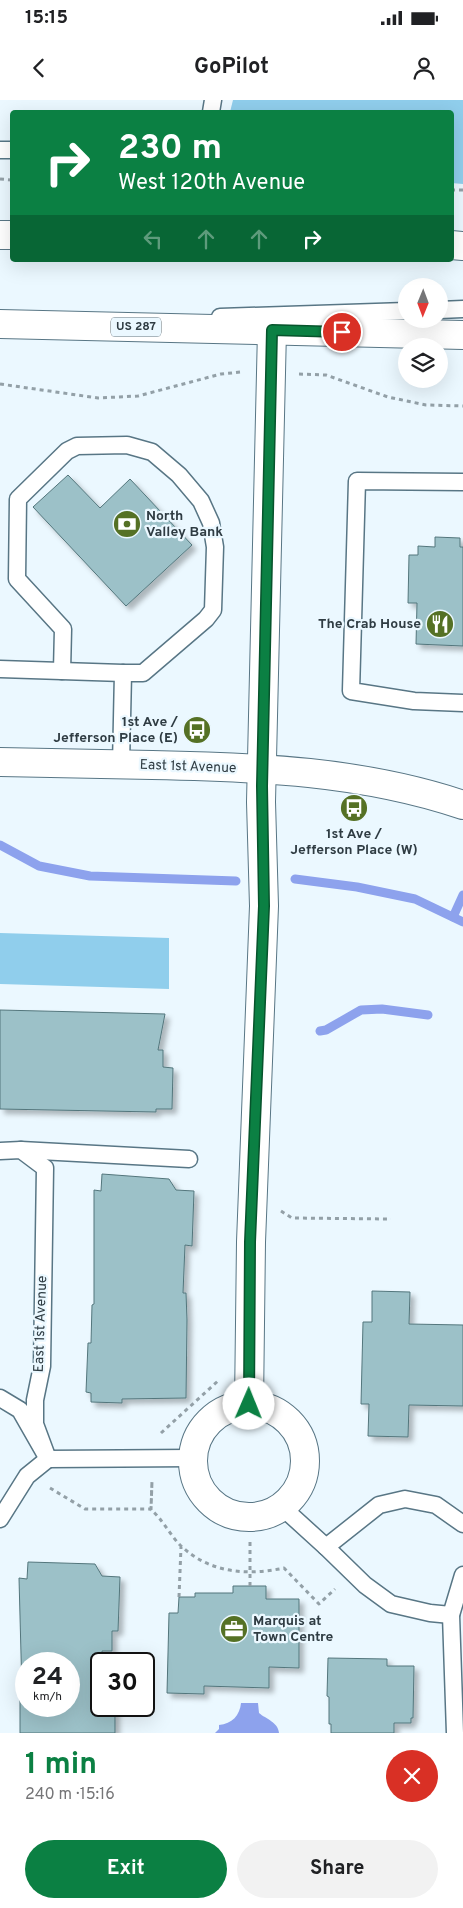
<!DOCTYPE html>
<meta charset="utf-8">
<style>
body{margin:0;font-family:Overpass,sans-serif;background:#f2f2f2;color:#202124;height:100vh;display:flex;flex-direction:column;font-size:19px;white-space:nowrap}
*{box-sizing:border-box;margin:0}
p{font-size:16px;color:#757577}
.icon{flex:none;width:28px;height:28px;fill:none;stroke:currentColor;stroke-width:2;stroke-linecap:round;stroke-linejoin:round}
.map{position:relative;height:1633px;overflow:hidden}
.drawer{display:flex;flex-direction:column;background:#fff;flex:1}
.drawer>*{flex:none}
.banner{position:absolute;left:10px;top:10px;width:444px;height:152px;border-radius:5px;box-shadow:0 5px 20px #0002;background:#0b8043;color:#fff;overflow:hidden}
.needle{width:32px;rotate:181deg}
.tools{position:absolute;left:398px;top:178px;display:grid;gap:10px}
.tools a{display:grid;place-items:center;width:50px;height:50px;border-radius:50%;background:#fff;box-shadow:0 5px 20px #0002;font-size:25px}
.speed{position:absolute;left:15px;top:1552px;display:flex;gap:10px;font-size:25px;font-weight:700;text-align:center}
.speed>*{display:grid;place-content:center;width:65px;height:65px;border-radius:50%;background:#fff;box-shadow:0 5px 20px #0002;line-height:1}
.speed small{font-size:12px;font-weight:400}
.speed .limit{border:2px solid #111;border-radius:8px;background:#fff;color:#111}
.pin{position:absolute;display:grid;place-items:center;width:42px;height:42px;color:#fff;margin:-21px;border:2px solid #fff;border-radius:50%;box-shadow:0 1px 5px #0007}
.me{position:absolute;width:55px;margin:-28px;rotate:1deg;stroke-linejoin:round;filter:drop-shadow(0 0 4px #0008)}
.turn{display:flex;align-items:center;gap:18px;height:105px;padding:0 25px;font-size:22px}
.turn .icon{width:65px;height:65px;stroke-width:2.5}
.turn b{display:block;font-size:35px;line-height:42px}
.lanes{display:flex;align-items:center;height:48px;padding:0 25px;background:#0003;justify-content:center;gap:25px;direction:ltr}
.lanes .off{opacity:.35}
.round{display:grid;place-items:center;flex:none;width:52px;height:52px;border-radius:26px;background:#f2f2f2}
.headline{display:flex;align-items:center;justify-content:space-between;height:85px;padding:0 25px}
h1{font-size:30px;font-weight:700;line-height:38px;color:#0b8043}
.cta{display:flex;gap:10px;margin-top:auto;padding:10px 25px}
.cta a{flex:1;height:58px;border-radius:30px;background:#0b8043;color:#fff;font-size:20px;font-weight:700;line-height:58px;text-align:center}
.cta a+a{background:#f2f2f2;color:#202124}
.status{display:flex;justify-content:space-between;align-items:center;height:35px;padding:0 25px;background:#fff;direction:ltr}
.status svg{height:14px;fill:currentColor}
header{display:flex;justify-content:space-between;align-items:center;height:65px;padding:0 25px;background:#fff;font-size:22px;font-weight:700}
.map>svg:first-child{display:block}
.green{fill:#90ceec}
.water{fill:#8da2ed}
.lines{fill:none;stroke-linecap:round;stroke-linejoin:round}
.stream{stroke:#8da2ed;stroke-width:9}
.building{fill:#9cc1c8;stroke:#53767c;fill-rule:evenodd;filter:url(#shadow)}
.service-casing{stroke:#587685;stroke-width:19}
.minor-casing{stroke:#587685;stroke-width:30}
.tertiary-casing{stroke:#587685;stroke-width:30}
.primary-casing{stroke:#587685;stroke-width:30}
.path{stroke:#93a0a7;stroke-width:3;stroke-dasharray:4 4;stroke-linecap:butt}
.service{stroke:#fff;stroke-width:16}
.minor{stroke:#fff;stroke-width:28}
.tertiary{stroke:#fff;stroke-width:28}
.primary{stroke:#fff;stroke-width:28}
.route-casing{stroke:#07532c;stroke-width:12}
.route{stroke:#0b8043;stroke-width:9}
.labels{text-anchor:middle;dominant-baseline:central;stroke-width:4.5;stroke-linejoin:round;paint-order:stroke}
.shield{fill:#ebf8ff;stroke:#67747b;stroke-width:1}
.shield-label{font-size:12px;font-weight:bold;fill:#2f3c43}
.poi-label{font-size:14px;font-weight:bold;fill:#2f3c43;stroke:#ebf8ff;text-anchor:start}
.street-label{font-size:14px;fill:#2f3c43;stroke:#ebf8ff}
</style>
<div class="status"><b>15:15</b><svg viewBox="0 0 49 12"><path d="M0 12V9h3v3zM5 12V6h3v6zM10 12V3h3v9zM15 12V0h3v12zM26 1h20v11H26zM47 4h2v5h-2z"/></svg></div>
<header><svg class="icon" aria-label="back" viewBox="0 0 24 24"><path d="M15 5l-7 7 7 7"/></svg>GoPilot<svg class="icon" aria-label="person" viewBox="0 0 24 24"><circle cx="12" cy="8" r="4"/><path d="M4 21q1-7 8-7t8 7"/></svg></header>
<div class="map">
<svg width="463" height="1633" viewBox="0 0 463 1633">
<defs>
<filter id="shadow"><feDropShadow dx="4.5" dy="4.5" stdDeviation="2.5" flood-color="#0004"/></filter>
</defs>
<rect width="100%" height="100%" fill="#ebf8ff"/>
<g class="green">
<polygon points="233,0 463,0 463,84 451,83 451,12 230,12"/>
<polygon points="0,833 169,838 169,889 0,884"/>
</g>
<path class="water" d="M241,1603H258L259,1613C266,1619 278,1622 279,1633H215L219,1629V1625C232,1624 240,1615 241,1603Z"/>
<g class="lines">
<g class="stream">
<polyline points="0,745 39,766 90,776 236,781"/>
<polyline points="295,779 357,787 415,799 463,822"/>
<polyline points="453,817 463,795"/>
<polyline points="320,931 326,930 361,910 382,909 428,915"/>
</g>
</g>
<g class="building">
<polygon points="68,375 100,408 130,379 192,445 126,506 33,407"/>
<polygon points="435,437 460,438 460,447 463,447 463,546 416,544 417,503 408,503 409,455 418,455 418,446 435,447"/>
<polygon points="0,910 165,914 158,950 163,950 163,967 173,968 172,1009 156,1009 156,1012 0,1009"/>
<polygon points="102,1074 169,1079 176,1090 194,1091 192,1146 185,1145 183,1193 186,1193 187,1220 186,1298 122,1299 122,1303 91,1302 91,1293 86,1292 88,1243 91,1243 92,1205 94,1204 94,1090 101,1091"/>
<polygon points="372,1191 410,1192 409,1224 463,1225 463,1306 409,1305 408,1337 368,1336 369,1304 361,1304 363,1222 372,1222"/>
<path d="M28,1462L95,1464L102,1476L120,1477L118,1531H112V1551H102L103,1564H101V1606H115V1633H20V1592H22L19,1478L27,1479ZM26,1564H69V1606H26Z"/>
<polygon points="233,1486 266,1486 266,1499 299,1499 299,1568 269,1567 269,1588 204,1586 204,1594 167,1593 169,1513 178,1513 179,1497 195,1497 195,1493 233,1493"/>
<polygon points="328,1558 387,1559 387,1566 414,1566 413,1618 411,1618 411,1623 394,1623 394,1633 331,1633 331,1624 329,1624 329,1597 327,1596"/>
</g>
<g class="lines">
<defs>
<g id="service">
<polyline points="211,12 213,0"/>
<polyline points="0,50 12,50"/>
<polyline points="439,210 463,209"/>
<polyline points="220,217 406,211"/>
<polyline points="463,382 357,381 351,591 414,601 463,603"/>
<polyline points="0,569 123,573 121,665"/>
<polyline points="62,571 63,529 17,479 18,399 67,351 77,346 127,345 152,352 179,375 201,401 211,423 215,447 213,510 206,519 143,573 123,573"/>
<polyline points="21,1050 189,1059"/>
<polyline points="0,1051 21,1050 45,1068 42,1266 35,1300 35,1324 48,1359 27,1376 0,1419"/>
<polyline points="0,1298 20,1310 48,1359 193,1358"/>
<polyline points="282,1407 326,1447 365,1485 391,1504 430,1513 451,1515"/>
<polyline points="326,1447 379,1405 405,1399 436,1405 463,1424"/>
<polyline points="455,1633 451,1515 463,1475"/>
</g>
<g id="minor">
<polyline points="249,1304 251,1142 264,806 261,702 272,230"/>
<circle cx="249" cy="1361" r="56"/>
</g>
<path id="tertiary" d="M0,662C51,663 101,664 152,665C257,667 363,671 463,705"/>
<g id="primary">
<polyline points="0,135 12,135"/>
<polyline points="451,145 463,146"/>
<polyline points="0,224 463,235"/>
</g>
</defs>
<use href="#service" class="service-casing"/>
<use href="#minor" class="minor-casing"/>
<use href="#tertiary" class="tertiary-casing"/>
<use href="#primary" class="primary-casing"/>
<g class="path">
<polyline points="0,79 12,80"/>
<polyline points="451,90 463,90"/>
<polyline points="299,274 326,275 388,297 426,305 463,306"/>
<polyline points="0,284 98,298 138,296 221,274 241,272"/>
<polyline points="281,1111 292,1118 391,1119"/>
<polyline points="161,1333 219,1280"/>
<path d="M50,1388L85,1409H151L152,1381L151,1410C161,1417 170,1435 180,1445C209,1473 247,1476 284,1468L319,1504L335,1489"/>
<polyline points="250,1442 250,1486"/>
<polyline points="179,1497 181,1447"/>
</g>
<use href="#service" class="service"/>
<use href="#minor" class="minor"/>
<use href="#tertiary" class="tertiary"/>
<use href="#primary" class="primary"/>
</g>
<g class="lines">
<defs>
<polyline id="route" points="249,1304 250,1142 264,806 262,686 272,230 342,232"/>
</defs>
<use href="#route" class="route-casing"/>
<use href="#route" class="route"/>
</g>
<defs>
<symbol id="bank-disc" viewBox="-11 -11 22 22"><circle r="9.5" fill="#557125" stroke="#ebf8ff"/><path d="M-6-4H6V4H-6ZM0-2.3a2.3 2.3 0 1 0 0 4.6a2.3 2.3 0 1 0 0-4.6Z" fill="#fff"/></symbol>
<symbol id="restaurant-disc" viewBox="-11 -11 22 22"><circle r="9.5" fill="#557125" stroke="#ebf8ff"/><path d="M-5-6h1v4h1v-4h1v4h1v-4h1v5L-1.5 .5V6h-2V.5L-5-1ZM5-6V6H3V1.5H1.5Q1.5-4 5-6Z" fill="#fff"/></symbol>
<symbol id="bus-disc" viewBox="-11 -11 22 22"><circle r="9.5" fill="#557125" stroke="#ebf8ff"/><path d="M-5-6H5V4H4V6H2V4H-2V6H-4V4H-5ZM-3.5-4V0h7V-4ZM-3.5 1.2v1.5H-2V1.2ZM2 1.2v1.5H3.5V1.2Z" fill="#fff"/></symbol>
<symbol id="office-disc" viewBox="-11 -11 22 22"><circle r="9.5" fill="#557125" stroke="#ebf8ff"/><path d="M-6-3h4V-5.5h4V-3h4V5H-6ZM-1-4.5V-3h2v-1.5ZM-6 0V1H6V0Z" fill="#fff"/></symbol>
</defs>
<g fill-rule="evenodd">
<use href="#bank-disc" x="111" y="408" width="32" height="32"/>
<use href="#restaurant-disc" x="424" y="508" width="32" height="32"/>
<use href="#bus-disc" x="181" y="614" width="32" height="32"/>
<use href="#bus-disc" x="338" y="692" width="32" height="32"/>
<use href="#office-disc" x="218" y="1513" width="32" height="32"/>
</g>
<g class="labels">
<rect class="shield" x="111" y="217.5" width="50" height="19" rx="4"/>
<g class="shield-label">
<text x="136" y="227">US 287</text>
</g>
<g class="poi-label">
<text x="146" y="416">North<tspan x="146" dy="16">Valley Bank</tspan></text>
<text x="421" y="524" text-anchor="end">The Crab House</text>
<text x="178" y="622" text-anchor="end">1st Ave /<tspan x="178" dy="16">Jefferson Place (E)</tspan></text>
<text x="354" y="734" text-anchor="middle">1st Ave /<tspan x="354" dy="16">Jefferson Place (W)</tspan></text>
<text x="253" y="1521">Marquis at<tspan x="253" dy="16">Town Centre</tspan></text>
</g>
<g class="street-label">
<text transform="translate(188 667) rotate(2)">East 1st Avenue</text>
<text transform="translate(41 1224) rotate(-88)">East 1st Avenue</text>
</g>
</g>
</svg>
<div class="tools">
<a><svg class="needle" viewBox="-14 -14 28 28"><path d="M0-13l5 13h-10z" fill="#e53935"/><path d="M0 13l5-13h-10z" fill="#757577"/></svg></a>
<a><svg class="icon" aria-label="layers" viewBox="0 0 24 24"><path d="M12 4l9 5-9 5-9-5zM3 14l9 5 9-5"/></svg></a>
</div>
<div class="speed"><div>24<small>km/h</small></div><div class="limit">30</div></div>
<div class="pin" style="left:342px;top:232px;background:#d93025"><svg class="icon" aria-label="arrive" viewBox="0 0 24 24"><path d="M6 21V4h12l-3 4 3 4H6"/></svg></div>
<svg class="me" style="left:249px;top:1304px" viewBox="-20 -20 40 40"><circle r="19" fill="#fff"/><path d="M0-13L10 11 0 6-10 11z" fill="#0b8043"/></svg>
<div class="banner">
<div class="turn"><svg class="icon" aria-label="right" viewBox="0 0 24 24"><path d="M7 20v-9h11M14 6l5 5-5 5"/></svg><div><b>230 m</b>West 120th Avenue</div></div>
<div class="lanes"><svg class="icon off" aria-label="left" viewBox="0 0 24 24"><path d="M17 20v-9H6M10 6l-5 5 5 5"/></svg><svg class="icon off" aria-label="ahead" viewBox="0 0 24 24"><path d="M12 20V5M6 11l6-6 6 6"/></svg><svg class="icon off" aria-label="ahead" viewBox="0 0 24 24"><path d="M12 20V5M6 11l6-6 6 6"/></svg><svg class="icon" aria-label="right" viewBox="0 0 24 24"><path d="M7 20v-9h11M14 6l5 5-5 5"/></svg></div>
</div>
</div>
<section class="drawer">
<div class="headline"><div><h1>1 min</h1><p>240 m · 15:16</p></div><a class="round" style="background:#d93025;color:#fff"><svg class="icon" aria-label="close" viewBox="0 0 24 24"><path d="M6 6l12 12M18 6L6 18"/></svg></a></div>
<div class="cta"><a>Exit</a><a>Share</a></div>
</section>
